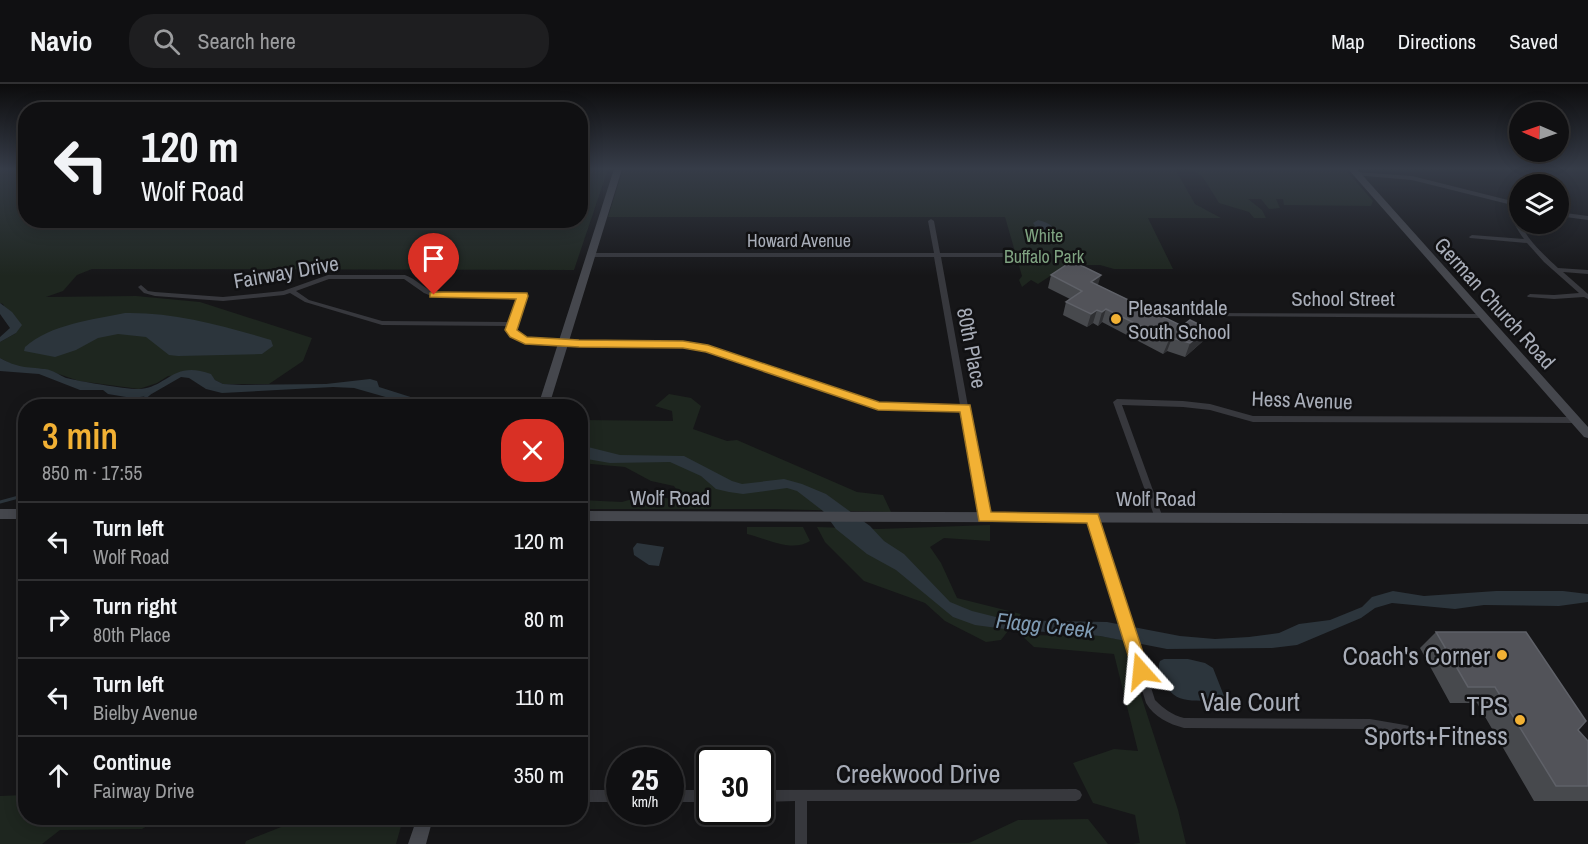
<!DOCTYPE html>
<html lang="en">
<head>
<meta charset="utf-8">
<style>
	:root { --surface:#101012; --page:#1e1e20; --text:#f1f3f6; --muted:#9c9d9f; --line:#303032; --accent:#f2b134 }
	body { margin:0; font-family:"Archivo Narrow",sans-serif; background:var(--page); color:var(--text); height:100vh; display:flex; flex-direction:column; font-size:22px; white-space:nowrap }
	* { box-sizing:border-box; margin:0 }
	p { font-size:20px; color:var(--muted) }
	.icon { flex:none; width:33px; height:33px; fill:none; stroke:currentColor; stroke-width:2; stroke-linecap:round; stroke-linejoin:round }
	.map { position:relative; flex:1; overflow:hidden }
	.side { position:absolute; left:18px; top:315px; width:570px; height:426px; display:flex; flex-direction:column; background:var(--surface); border-radius:24px; box-shadow:0 3px 15px #0003,0 0 0 2px var(--line) }
	.side>* { flex:none }
	.top-card { position:absolute; left:18px; top:18px; width:570px; height:126px; border-radius:24px; box-shadow:0 3px 15px #0003,0 0 0 2px var(--line); background:#101012; color:var(--text); overflow:hidden }
	.needle { width:39px; rotate:272deg }
	.controls { position:absolute; left:1509px; top:18px; display:grid; gap:12px }
	.controls a { display:grid; place-items:center; width:60px; height:60px; border-radius:50%; background:var(--surface); box-shadow:0 3px 15px #0003,0 0 0 2px var(--line); font-size:30px }
	.speed { position:absolute; left:606px; top:663px; display:flex; gap:12px; font-size:30px; font-weight:700; text-align:center }
	.speed>* { display:grid; place-content:center; width:78px; height:78px; border-radius:50%; background:var(--surface); box-shadow:0 3px 15px #0003,0 0 0 2px var(--line); line-height:1 }
	.speed small { font-size:15px; font-weight:400 }
	.speed .limit { border:3px solid #111; border-radius:9px; background:#fff; color:#111 }
	.pin { position:absolute; display:grid; place-items:center; width:51px; height:51px; color:#fff; margin:-62px -26px; border-radius:50% 50% 50% 0; rotate:-45deg; box-shadow:0 0 6px #0007 }
	.pin .icon { rotate:45deg }
	.me { position:absolute; width:66px; margin:-33px; rotate:342deg; stroke-linejoin:round; filter:drop-shadow(0 0 4px #0008) }
	.turn { display:flex; align-items:center; gap:21px; height:126px; padding:0 24px; font-size:27px }
	.turn .icon { width:78px; height:78px; stroke-width:2.5 }
	.turn b { display:block; font-size:42px; line-height:51px }
	.round { display:grid; place-items:center; flex:none; width:63px; height:63px; border-radius:24px; background:var(--page) }
	.summary { display:flex; align-items:center; justify-content:space-between; height:102px; padding:0 24px }
	h1 { font-size:36px; font-weight:600; line-height:45px; color:var(--accent) }
	ul { padding:0; list-style:none }
	li { display:flex; align-items:center; gap:18px; height:78px; padding:0 24px; border-top:2px solid var(--line) }
	li div { flex:1 }
	li b { display:block; font-size:22px }
	li em { font-style:normal }
	header { display:flex; align-items:center; gap:36px; box-sizing:border-box; height:84px; padding:0 30px; background:var(--surface); border-bottom:2px solid var(--line) }
	header strong { font-size:28px }
	nav { display:flex; gap:33px; margin-inline-start:auto; font-size:21px }
	.search { width:420px; height:54px; background:var(--page); display:flex; align-items:center; gap:15px; box-sizing:border-box; padding:0 21px; border-radius:24px; color:var(--muted); font-size:22px }
	.map>svg:first-child { display:block }
	.green { fill:#1e261f }
	.water { fill:#2c353c }
	.lines { fill:none; stroke-linecap:round; stroke-linejoin:round }
	.stream { stroke:#2c353c; stroke-width:3 }
	.street { fill:#37383d; fill-rule:evenodd }
	.secondary { fill:#45474d; fill-rule:evenodd }
	.wall { fill:#47494d }
	.shaded-wall { fill:#2f3033 }
	.building { fill:#525359; stroke:#5f6168; stroke-width:1.5 }
	.route { fill:#f2b134; stroke:#9d7322; stroke-width:1.5 }
	.poi-dot { fill:#f2b134; stroke:#111113; stroke-width:2 }
	.labels { text-anchor:middle; dominant-baseline:central; stroke-width:5; stroke-linejoin:round; paint-order:stroke }
	.far-park-label { font-size:18px; fill:#7fa381; stroke:#111113 }
	.far-street-label { font-size:18px; fill:#a8adb8; stroke:#111113 }
	.street-label { font-size:21px; fill:#a8adb8; stroke:#111113 }
	.poi-label { font-size:21px; fill:#a8adb8; stroke:#111113; text-anchor:start }
	.water-label { font-size:22px; font-style:italic; fill:#7f9bb3; stroke:#111113 }
	.near-poi-label { font-size:26px; fill:#a8adb8; stroke:#111113; text-anchor:end }
	.near-street-label { font-size:26px; fill:#a8adb8; stroke:#111113 }
</style>
</head>
<body>
<header>
<strong>Navio</strong>
<div class="search"><svg class="icon" aria-label="search" viewBox="0 0 24 24"><circle cx="10" cy="10" r="6"/><path d="M15 15l6 6"/></svg>Search here</div>
<nav><a>Map</a><a>Directions</a><a>Saved</a></nav>
</header>
<div class="map">
<svg width="1588" height="760" viewBox="0 0 1588 760">
	<rect width="100%" height="100%" fill="#161618"/>
	<path class="green" d="M0,85h25l1,51h554l1,-51h27l-34,101 -482,-1 -15,6 -14,16 -17,6 90,-1 64,6 112,36 -9,23 -34,23h-46l-8,-4 -5,-6 -42,2 -11,7 -18,6 -60,-8 -35,-12 -25,-1 -19,-10v-16l16,-9 -13,-29 -3,-1z
		M623,85h552l20,35 26,14h-73l25,51h-59l-14,-4h-33l-29,19 -7,-4 -9,7 -3,-7 3,-4 -17,-59h-397z
		M1189,85h156l28,32 -2,5 -87,-1 -1,-6h-7l4,9 -11,1 -8,-10h-13l14,11 4,8h-12l-5,-6 -30,-9 -17,-27z
		M669,310l22,4 10,8 -8,23 34,12 10,-1 120,52 26,3 8,17 -119,-3h-191l-1,-9 42,2 24,-7 26,4 4,-10 -2,-3 -23,-5 -26,-14 -45,-4 1,-43 92,1 -1,-10 -17,-5z
		M990,441v16l-46,-3 -14,9 11,16 16,35 64,16 -20,26 -15,2 -41,-21 -20,-18 -61,-22 -39,-39 -8,-15 61,2z
		M747,443h56l7,14c-18,12 -45,-3 -63,-7z
		M1021,551l79,1 23,4 55,170 8,34h-54l8,-1 -5,-28 -42,-12 -20,-40 41,-14 24,2 -24,-97 -80,-7z
		M25,711l1,23h134l-18,11 -82,1 -18,14h-42v-48z
		M304,734l99,1 -7,25h-151l1,-3z
		M1088,735l20,25h-253l114,-1 49,-23z"/>
	<path class="water" d="M1038,136c13,3 18,8 22,21l-21,1 -1,-12 -5,-7z
		M0,219l12,9 10,13 -6,8 -16,9v-5l10,-9 -10,-14z
		M125,229c49,-1 99,13 146,27l2,6 -11,8 -84,2 -9,-1 -23,-18 -28,-3 -20,4 -22,12 -21,7 -31,-6 1,-4c26,-23 67,-27 100,-34z
		M0,274c18,10 26,9 45,11 8,1 14,6 21,9 12,3 63,12 74,11 28,-2 33,-29 71,-15l4,6 8,4 19,1 84,-1 44,-5 7,2 2,6 60,19h-22l-63,-18 -21,-1 -111,6 -16,-4 -17,-11 -8,-1 -33,19 -16,2 -24,-4 -5,-4h-23l-41,-16 -39,-3z
		M580,361l40,10 64,1 48,25 10,3 42,-5 18,5 24,10 44,32 14,15 20,13 46,48 22,9 36,9 99,2 73,14 35,3 34,-2 30,-4 20,-9 31,-4 32,-13 10,-10 21,-6 31,5 72,-5h67l25,3v8l-29,4 -75,-1 -29,4 -63,-6 -17,5 -14,10 -64,27 -25,3 -105,1 -67,-13 -95,-7 -30,-4 -22,-8 -57,-47 -29,-16 -31,-25 -13,-18 -26,-20 -10,-3 -44,6 -14,-2 -13,-3 -15,-13 -31,-14 -60,1 -29,-5z
		M637,459l27,4 -5,19 -10,-1 -15,-10 -1,-7z
		M1164,575h24l17,4 8,5 13,33 -2,2c-26,-6 -50,6 -61,-24 -3,-7 -6,-12 -3,-18z"/>
	<g class="lines">
		<path class="stream" d="M136,322l13,-12
			M0,418l26,-7"/>
		<path class="street" d="M1356,88l56,4 108,27c-10,22 21,49 38,65l30,2v4l-25,-2 25,22v5l-4,-2 -30,2 -26,-2 -1,-1 3,-2 24,1 25,-2 -35,-31 -17,-19 -57,-5 -1,-1 3,-2 52,4c-8,-11 -14,-20 -12,-34l-100,-25 -58,-5 -1,-1z
			M1558,128l30,4v4l-30,-4z
			M931,135l3,2 6,32h66l3,2 -3,2h-65l47,260 -1,2h-6l-1,-2 -19,-106 -83,-2 -171,-58 -24,-4 -151,-4 -17,-3 -8,-10 2,-4 -127,-1 -77,-23 -15,-9 -6,2 -61,6 -68,-5 -11,-3 -6,-6 3,-2 7,6 7,1 68,5 60,-6 45,-16h77c11,4 19,13 30,18l90,1 1,1 -11,35 5,6 12,3 151,4 28,4 167,56 82,2 -26,-148h-342l-3,-2 3,-2h342l-6,-32zM329,195h75l20,14 10,4h85l-9,25 -128,-1 -73,-21 -13,-9z
			M1203,229l280,1 3,2 -3,2 -282,-2 -1,-1z
			M1117,315l66,2 27,3 43,12 322,1 4,3 -4,3 -322,-1 -43,-12 -27,-3 -61,-2 41,113 -1,2h-6l-1,-2 -42,-116z
			M1093,431l3,1 1,2 58,182c9,9 17,15 29,18l186,1 35,6 4,1 1,4 -1,4 -4,1 -35,-6 -186,-1c-15,-4 -30,-11 -38,-25l-57,-185 1,-2z
			M1076,705l4,2 2,4 -2,4 -4,2h-269v43h-12v-43l-35,1v-12z
			M580,706h40v12h-40z
			M670,706h40v12h-40z"/>
		<path class="secondary" d="M614,85h8l-73,237h-11z
			M1348,85h9l231,258v11l-4,-1z
			M0,425h26v10h-26z
			M580,427l1008,3v10l-1008,-3z
			M417,734h16l-7,26h-18z"/>
	</g>
	<path class="wall" d="M1051,191l47,10 84,41 26,3 -6,13 -17,15 -18,-6 -4,3 -61,-32 -4,4 -5,-3 -6,4 -24,-12 3,-13 4,-3 -22,-11z
		M1436,548l142,98 10,11v60h-54l-57,-98h-27l-30,-55z"/>
	<path class="shaded-wall" d="M1101,191l-4,13 -6,-6z
		M1106,225l-4,13 -4,4 4,-14z
		M1097,226l-4,13 -6,4 4,-13z
		M1208,245l-6,13 -17,15 5,-14z
		M1172,254l-5,13 -4,3 6,-14z"/>
	<path class="building" d="M1072,177l29,14 -10,7 91,44 8,-6 18,9 -18,14 -18,-5 -3,2 -63,-31 -4,3 -5,-2 -6,4 -25,-12 16,-11 -31,-16z
		M1436,548h90l60,89 -8,9 10,11v45h-32l-61,-99h-27z"/>
	<linearGradient id="sky" x2="0" y2="1"><stop stop-color="#0c0c0d"/><stop offset="0.44" stop-color="#363c48"/><stop offset="1" stop-color="#363c48" stop-opacity="0"/></linearGradient>
	<rect width="1588" height="192" fill="url(#sky)"/>
	<path class="route" d="M434,208l93,1 1,3 -11,34 10,7 52,3 104,1 25,4 171,57 91,3 21,107 107,2 51,157 -2,5 -6,3 -6,-3 -2,-5 -46,-148 -108,-2 -19,-109 -82,-2 -172,-58 -23,-4 -104,-1 -54,-3 -15,-7 -5,-7 11,-31 -86,-2v-4z"/>
	<g class="poi-dot">
		<circle cx="1116" cy="235" r="6"/>
		<circle cx="1502" cy="571" r="6"/>
		<circle cx="1520" cy="636" r="6"/>
	</g>
	<g class="labels">
		<g class="far-park-label">
			<text x="1044" y="151">White<tspan x="1044" dy="21">Buffalo Park</tspan></text>
		</g>
		<g class="far-street-label">
			<text x="799" y="156">Howard Avenue</text>
		</g>
		<g class="street-label">
			<text transform="translate(286 188) rotate(-10)">Fairway Drive</text>
			<text x="1343" y="214">School Street</text>
			<text transform="translate(1495 219) rotate(48)">German Church Road</text>
			<text transform="translate(972 264) rotate(79)">80th Place</text>
			<text transform="translate(1302 316) rotate(2)">Hess Avenue</text>
			<text x="670" y="413">Wolf Road</text>
			<text x="1156" y="414">Wolf Road</text>
		</g>
		<g class="poi-label">
			<text x="1128" y="223">Pleasantdale<tspan x="1128" dy="24">South School</tspan></text>
		</g>
		<g class="water-label">
			<text transform="translate(1045 541) rotate(6)">Flagg Creek</text>
		</g>
		<g class="near-poi-label">
			<text x="1490" y="571">Coach's Corner</text>
			<text x="1508" y="621">TPS<tspan x="1508" dy="30">Sports+Fitness</tspan></text>
		</g>
		<g class="near-street-label">
			<text x="1250" y="617">Vale Court</text>
			<text x="918" y="689">Creekwood Drive</text>
		</g>
	</g>
</svg>
<div class="controls">
<a><svg class="needle" viewBox="-14 -14 28 28"><path d="M0-13l5 13h-10z" fill="#e53935"/><path d="M0 13l5-13h-10z" fill="#9c9d9f"/></svg></a>
<a><svg class="icon" aria-label="layers" viewBox="0 0 24 24"><path d="M12 4l9 5-9 5-9-5zM3 14l9 5 9-5"/></svg></a>
</div>
<div class="speed"><div>25<small>km/h</small></div><div class="limit">30</div></div>
<div class="pin" style="left:434px;top:211px;background:#d93025"><svg class="icon" aria-label="arrive" viewBox="0 0 24 24"><path d="M6 21V4h12l-3 4 3 4H6"/></svg></div>
<svg class="me" style="left:1141px;top:587px" viewBox="-20 -20 40 40"><path d="M0-17L14 15 0 8-14 15z" fill="#f2b134" stroke="#fff" stroke-width="4"/></svg>
<div class="top-card">
<div class="turn"><svg class="icon" aria-label="left" viewBox="0 0 24 24"><path d="M17 20v-9H6M10 6l-5 5 5 5"/></svg><div><b>120 m</b>Wolf Road</div></div>
</div>
<section class="side">
<div class="summary"><div><h1>3 min</h1><p>850 m · 17:55</p></div><a class="round" style="background:#d93025;color:#fff"><svg class="icon" aria-label="close" viewBox="0 0 24 24"><path d="M6 6l12 12M18 6L6 18"/></svg></a></div>
<ul>
<li><svg class="icon" aria-label="left" viewBox="0 0 24 24"><path d="M17 20v-9H6M10 6l-5 5 5 5"/></svg><div><b>Turn left</b><p>Wolf Road</p></div><em>120 m</em></li>
<li><svg class="icon" aria-label="right" viewBox="0 0 24 24"><path d="M7 20v-9h11M14 6l5 5-5 5"/></svg><div><b>Turn right</b><p>80th Place</p></div><em>80 m</em></li>
<li><svg class="icon" aria-label="left" viewBox="0 0 24 24"><path d="M17 20v-9H6M10 6l-5 5 5 5"/></svg><div><b>Turn left</b><p>Bielby Avenue</p></div><em>110 m</em></li>
<li><svg class="icon" aria-label="ahead" viewBox="0 0 24 24"><path d="M12 20V5M6 11l6-6 6 6"/></svg><div><b>Continue</b><p>Fairway Drive</p></div><em>350 m</em></li>
</ul>
</section>
</div>
</body>
</html>
